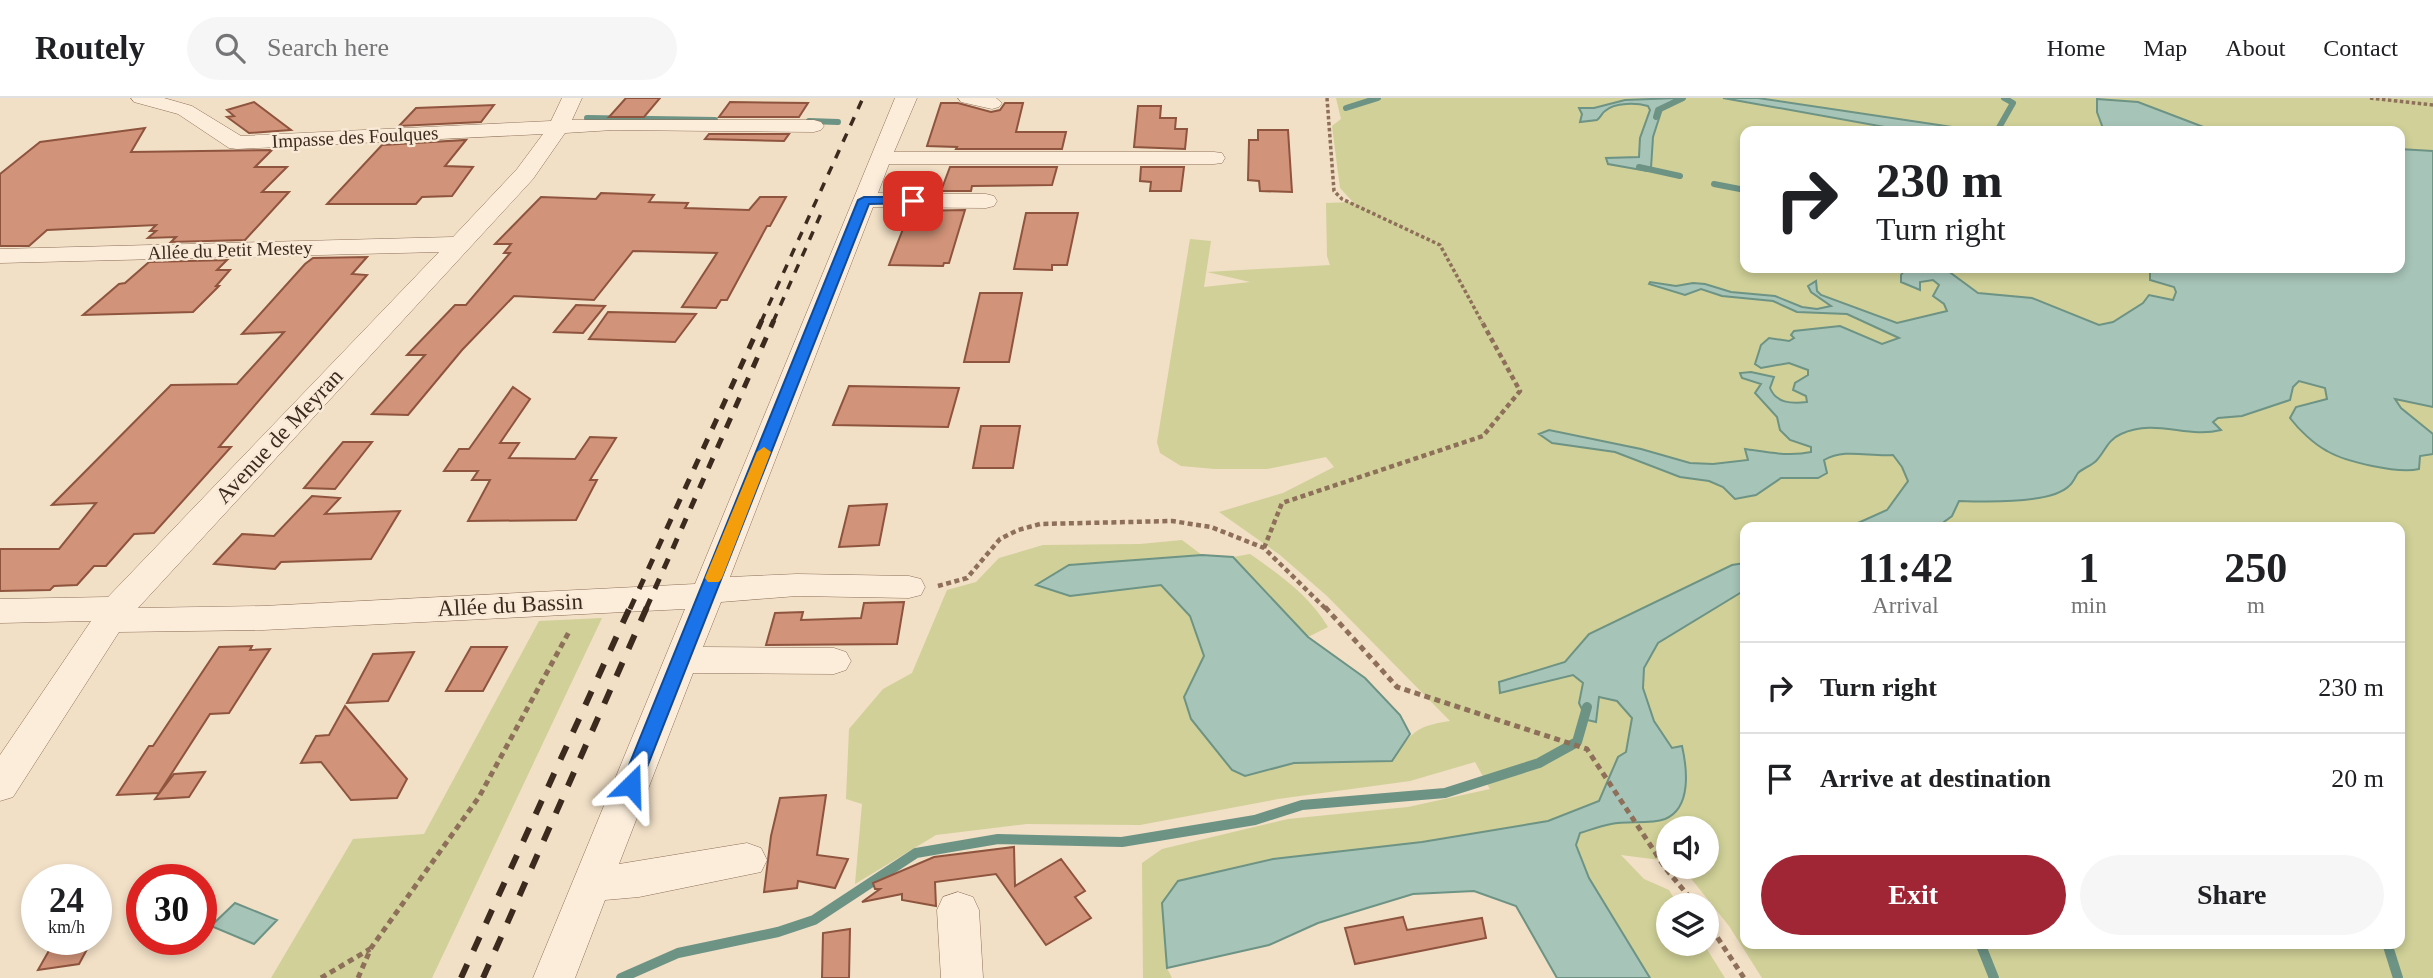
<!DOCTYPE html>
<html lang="en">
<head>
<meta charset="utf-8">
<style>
	:root { --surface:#fff; --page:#f6f6f6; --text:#202124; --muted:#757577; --line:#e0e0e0; --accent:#a02636 }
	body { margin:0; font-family:"Times New Roman",serif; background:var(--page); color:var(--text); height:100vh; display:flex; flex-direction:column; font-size:26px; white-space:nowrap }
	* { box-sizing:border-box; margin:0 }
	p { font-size:23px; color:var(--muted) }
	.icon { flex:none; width:38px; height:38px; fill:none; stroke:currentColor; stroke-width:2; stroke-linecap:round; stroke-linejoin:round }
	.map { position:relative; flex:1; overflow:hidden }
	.sheet { position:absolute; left:1740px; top:424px; width:665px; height:427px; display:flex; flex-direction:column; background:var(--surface); border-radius:14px; box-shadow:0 4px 10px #0003 }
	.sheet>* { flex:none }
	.hud { position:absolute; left:1740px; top:28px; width:665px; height:147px; border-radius:14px; box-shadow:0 4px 10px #0003; background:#fff; color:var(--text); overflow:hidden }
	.buttons { position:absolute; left:1656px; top:718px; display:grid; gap:14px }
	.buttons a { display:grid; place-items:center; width:63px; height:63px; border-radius:50%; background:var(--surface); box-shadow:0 4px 10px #0003; font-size:35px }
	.speed { position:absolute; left:21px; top:766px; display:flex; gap:14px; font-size:35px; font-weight:700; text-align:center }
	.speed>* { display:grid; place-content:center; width:91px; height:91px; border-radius:50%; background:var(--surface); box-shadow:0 4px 10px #0003; line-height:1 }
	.speed small { font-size:18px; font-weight:400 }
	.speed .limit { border:10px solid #d22; background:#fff; color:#111 }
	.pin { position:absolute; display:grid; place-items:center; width:60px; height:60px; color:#fff; margin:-30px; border-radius:14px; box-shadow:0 4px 10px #0006 }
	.me { position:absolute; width:77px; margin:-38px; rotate:22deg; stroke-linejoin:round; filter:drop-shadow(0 0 5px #0008) }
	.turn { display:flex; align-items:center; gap:24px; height:147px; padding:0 21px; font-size:32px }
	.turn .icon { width:91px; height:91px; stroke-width:2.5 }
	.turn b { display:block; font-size:49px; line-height:60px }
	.eta { display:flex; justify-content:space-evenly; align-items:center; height:119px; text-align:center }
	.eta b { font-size:42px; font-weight:700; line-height:49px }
	.button { display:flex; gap:14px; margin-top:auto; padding:14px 21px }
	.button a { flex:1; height:80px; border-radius:42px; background:var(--accent); color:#fff; font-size:28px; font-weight:700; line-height:80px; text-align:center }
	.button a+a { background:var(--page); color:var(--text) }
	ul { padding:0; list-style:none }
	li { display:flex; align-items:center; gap:21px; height:91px; padding:0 21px; border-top:2px solid var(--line) }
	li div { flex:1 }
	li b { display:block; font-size:26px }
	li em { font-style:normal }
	header { display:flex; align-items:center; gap:42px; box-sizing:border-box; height:98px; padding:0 35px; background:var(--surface); border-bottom:2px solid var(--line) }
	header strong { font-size:33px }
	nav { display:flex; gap:38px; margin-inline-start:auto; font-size:24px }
	.search { width:490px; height:63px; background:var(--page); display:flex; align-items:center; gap:18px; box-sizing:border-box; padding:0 24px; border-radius:38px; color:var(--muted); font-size:26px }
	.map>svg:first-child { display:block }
	.green { fill:#d0d098; fill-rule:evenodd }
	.water { fill:#a7c4b8; stroke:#6d9385; stroke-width:2 }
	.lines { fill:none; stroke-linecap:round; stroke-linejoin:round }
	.stream-far1 { stroke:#6d9385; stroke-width:6 }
	.stream { stroke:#6d9385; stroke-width:10 }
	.building { fill:#d19379; stroke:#8e543e; stroke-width:2 }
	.minor-casing { stroke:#8e6f5a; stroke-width:1 }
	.path-far2 { stroke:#8e6f5a; stroke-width:3.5; stroke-dasharray:3.5 2.5; stroke-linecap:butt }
	.path-far1 { stroke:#8e6f5a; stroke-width:4.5; stroke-dasharray:5 3.5; stroke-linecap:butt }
	.path { stroke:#8e6f5a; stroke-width:5; stroke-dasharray:6 4.5; stroke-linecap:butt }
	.minor { fill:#fbedda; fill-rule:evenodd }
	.rail-far2 { stroke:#3d2a1f; stroke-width:3.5; stroke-dasharray:9 9; stroke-linecap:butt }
	.rail-far1 { stroke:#3d2a1f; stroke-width:5; stroke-dasharray:11 11; stroke-linecap:butt }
	.rail { stroke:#3d2a1f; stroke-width:6; stroke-dasharray:15 15; stroke-linecap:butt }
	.route { fill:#1a73e8; stroke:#114b97; stroke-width:2 }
	.slow { fill:#f59e0b }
	.labels { text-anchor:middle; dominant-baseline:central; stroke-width:5; stroke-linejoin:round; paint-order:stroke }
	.far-street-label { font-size:19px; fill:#3d2a1f; stroke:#f8ead6 }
	.street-label { font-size:23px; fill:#3d2a1f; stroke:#f8ead6 }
</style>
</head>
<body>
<header>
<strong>Routely</strong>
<div class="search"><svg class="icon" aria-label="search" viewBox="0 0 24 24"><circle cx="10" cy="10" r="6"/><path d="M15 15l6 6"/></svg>Search here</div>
<nav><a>Home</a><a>Map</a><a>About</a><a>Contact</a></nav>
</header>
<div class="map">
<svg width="2433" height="880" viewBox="0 0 2433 880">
	<rect width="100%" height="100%" fill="#f1dfc6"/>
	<path class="green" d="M1336,0h1097v880h-671l-33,-52 -48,-60h25v-38h-38v33l-47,-6 23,24 25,11 9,15h-10v38h35l22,35h-75c-15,-25 -73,-109 -74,-134 0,-14 16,-32 23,-43l-51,20 -126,21 -149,17 -111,44 5,65 5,10h-29l-1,-115 20,-14 126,-30 120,-12 82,-18 -15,-27 -65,19 -132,18 -138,26 -113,-1 -91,11 -81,49 7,-80 -16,-5 3,-70 34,-40 29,-16 35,-83 29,-8 23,-24 44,-13 97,-1 42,-4 20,15 -133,10 1,31 91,-11 29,31 14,41 -20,40 61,79 49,-13 98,-2c19,-28 23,-35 58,-40l-123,-125 -47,-41 -61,-43 64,-19 51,-26 -8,-10 -59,12h-52l-34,-3 -21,-13 -3,-11 33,-203 21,2 -7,46 46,-5 -43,-10 123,-7 -3,-9 -1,-53 27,-1 -13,-14 -8,-62 9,-7zM1745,33h654v137h-654zM1745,429h654v416h-654z
		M1250,456c30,21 59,41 78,73l-20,10 -75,-80z
		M602,520l-170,360h-161l82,-139 71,-5 115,-213z"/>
	<path class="water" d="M1677,0l-15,11 -9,28 -2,31 -4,3 -39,-7 -2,-6 33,-1 1,-19 10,-28 -2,-4c-11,-3 -33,-4 -43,5 -3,2 -4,6 -8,9l-17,2 2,-8 -3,-6h15l31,-8z
		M1723,0h35l221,33h-86l3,-2z
		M2097,1l41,3 76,29h-110l-7,-19z
		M2399,51l34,2v256l-38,-8 6,9 32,26v20l-13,2 -1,13c-21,5 -73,-7 -92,-18 -13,-7 -28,-21 -37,-33l6,-11 31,-8 -2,-11 -26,-7 -6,6 -3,13 -48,16 -24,2 -5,4 8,8c-34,9 -65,-12 -100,4 -14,6 -16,18 -25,27 -5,5 -13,7 -18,12 -3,4 -5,10 -9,13 -18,18 -85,16 -110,15l-7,15 -15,11h-88l38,-17 21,-29 -6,-14 -9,-12c-24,2 -48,-7 -69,5l3,13 -9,5h-37l-25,17 -21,4 -12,-12 -14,-6 -29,-4 -65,-25 -63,-9 -13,-9 10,-4 92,19 49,14 23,1 35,-4 -3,-11c22,3 44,8 66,3v-5l-21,-7 -10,-10 -3,-13 -22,-24 6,-9 -19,-6 -2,-5 11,-1 23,5 -4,11c6,15 21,16 37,14l-1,-6 -13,-6 2,-7 13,-8v-5l-19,-7 -28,5 -6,-4 6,-19 8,-7 20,3 5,-3 -3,-3 3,-4 46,-5 42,18 17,-6 -52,-24 -50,-2 -24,-11 -51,-5 -21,-7 -16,6 -36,-11 1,-2 26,4 17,-3 12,1 26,8 44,4 27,11 15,2 14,-3 -20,-14 -3,-6 8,-5 1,10 4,4 76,28 50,-12 -3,-7 -11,-8 6,-11 -6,-5 -13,2v8l-19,-8v-7l3,-4 40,-3 34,25 54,5 67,27 14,-3 30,-19 6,-8 24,5 3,-8 -2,-5 -24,-7v-12h249z
		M1202,457l31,2 75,80 57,41 35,37 10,19 -18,27 -98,2 -49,13 -13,-6 -41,-51 -7,-22 20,-41 -14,-40 -29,-31 -91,11 -34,-11 33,-20z
		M1745,465v27l-87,53 -14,25 -1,20 11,33 18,27 10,-2c5,22 10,62 -17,73 -17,6 -37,1 -54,5 -11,2 -21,6 -31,9l-4,12 13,33 61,100h-93l-41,-72 -42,-15 -61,3 -95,29 -49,22 -102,23 -5,-65 16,-22 95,-22 149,-17 126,-21 51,-20 19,-44 8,-5 6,-34 -15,-17 -18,-4 -3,25 -9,-2 -8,-17 4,-20 -10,-8 -73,18 -1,-11 66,-20 24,-28 143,-69z
		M235,805l42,17 -23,24 -43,-18z"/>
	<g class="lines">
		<path class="stream-far1" d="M1346,10l32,-10
			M1656,19l2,-7 25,-12
			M587,20l128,2
			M809,23l29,1
			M1997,33l16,-28 -9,-5
			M1639,69l41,9
			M1714,86l31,6"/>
		<path class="stream" d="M1980,845l14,35
			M2387,845l11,35
			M621,880l57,-25 100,-21 36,-12 102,-67 82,-14 124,3 133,-22 47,-15 143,-12 94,-30 38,-21 10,-35"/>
	</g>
	<path class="building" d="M626,0h34l-16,19h-35z
		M254,4l37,28 -42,3 -22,-16 7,-1 -7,-6z
		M730,4l78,1 -9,14h-80z
		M941,5h17l33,9 9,-2 5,-7h18l-7,29h50l-4,17h-106l1,-2 -30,-1z
		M494,7l-13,17 -82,4 17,-18z
		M1138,8h23l-1,12h16l-1,11h12l-2,20 -51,-2z
		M145,30l-14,24 141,-2 -17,17h32l-25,25h27l-44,48 -74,2 5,-5 -28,1 8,-7h-6l6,-6 -109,5 -18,16h-29v-72l40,-32z
		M1258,32h30l4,62 -32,-1 -1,-10 -11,-1 1,-40h9z
		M709,36h80l-5,7 -79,-2z
		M466,42l-21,26 28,1 -21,29 -30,1 -6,7h-89l55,-59z
		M950,69h107l-5,18 -80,1 -1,5h-30z
		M1141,69h43l-3,24h-31l1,-9 -11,-1z
		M601,95l53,2 -5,7 39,1 -3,5 64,2 11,-13h26l-16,29h-3l-40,74h-6l-5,8 -34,-1 35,-54 -84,-2 -39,49 -80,-4 -52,54 -54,65 -36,-1 53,-59h-18l48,-50h11l44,-52h-6l7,-9h-16l46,-47 55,2z
		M965,112l-16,53h-5l-1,3 -54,-1 21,-54z
		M1026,115h52l-11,52h-15v5l-38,-1z
		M367,159l-15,17 15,1 -148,172h12l-77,86 -20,1 -28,32h-12l-17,19 -23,1 -4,4 -50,1v-42h59l37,-46 -44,2 119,-120 66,-1 47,-52 -42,2 63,-70 8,-6z
		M227,162l-10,10h13l-14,16h3l-26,26 -110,3 36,-31 6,-1 24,-21z
		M980,195h42l-13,69h-45z
		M576,207l29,1 -22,27 -29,-1z
		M608,214l88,2 -21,28 -86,-3z
		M849,288l110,2 -11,39 -115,-2z
		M513,289l17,12 -30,44h19l-10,15 66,1 15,-22 26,1 -26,42h7l-21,40 -108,1 22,-41h-18l6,-9h-34l15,-22h10z
		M981,328h39l-7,42h-40z
		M343,344h29l-37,47 -31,-1z
		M312,398l28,2 -15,16 75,-3 -29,48 -90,3 -6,7 -61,-5 28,-30 32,2z
		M887,406l-8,41 -40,2 10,-41z
		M904,504l-7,42 -131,1 9,-32 28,-1 -2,8 60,-2 3,-15z
		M252,548l-2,4 20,-1 -41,64 -19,1 -51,79 -42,2 32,-49h4l66,-99z
		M471,549h36l-24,44h-37z
		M414,554l-26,49 -41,2 26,-49z
		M345,608l62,73 -10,19 -46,2 -30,-38 -20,1 15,-27 13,-1z
		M205,674l-16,25 -34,2 19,-25z
		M826,697l-9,60 31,4 -13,29 -37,-7 -1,7 -33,4 7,-56 9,-38z
		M1014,749l1,39 46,-27 24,32 -10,6 16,21 -45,27 -50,-71 -61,8 1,24 -34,-6v-6l-40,8 18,-13h-5l-2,-6 61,-26z
		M1403,819l4,13 75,-12 4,20 -131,26 -10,-36z
		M850,831l-1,49h-27l1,-45z
		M55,842h37l-13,24 -41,6z"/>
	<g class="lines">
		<g class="minor-casing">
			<path id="minor" d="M131,0h33l28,8 49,30 310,-15 11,-23h20l-10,22h242l7,2 3,4 -3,4 -7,2 -201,-2 -48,3 -32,46 -395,429 125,-2 432,-22 200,-486h22l-23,54h320l8,1 3,5 -3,5 -8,1h-325l-11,29 108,1 8,2 3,5 -3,5 -8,2 -113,-1 -143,370 67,-3 112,2 12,3 4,8 -4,8 -12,3 -112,-2 -76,6 -18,45 131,1 12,4 5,9 -5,9 -12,4 -141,-1 -74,191 128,-21 14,5 6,12 -6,12 -122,25 -34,3 -30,78h-42l152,-369 -422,21 -144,2 -106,165 -13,4v-46l91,-134 -91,2v-24l108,-2 331,-345 -439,11v-14l453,-12 64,-68 26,-35 -306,15 -8,-1 -51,-34 -44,-12z
				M958,0h38l6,5 -3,4 -7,2 -31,-7z
				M958,794l15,5 6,13 4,68h-42l-4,-68 6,-13z"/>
		</g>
		<path class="path-far2" d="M1327,0l7,93 8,8 98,46 42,77
			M2370,0l63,7"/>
		<path class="path-far1" d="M1264,450l18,-45 201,-67 37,-45 -39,-71
			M938,488l29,-8 33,-39 18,-9 22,-6 132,-3 39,6 53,21 62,61"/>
		<path class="path" d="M1325,509l72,80 190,62 79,120 30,36
			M1706,822l38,58
			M321,880l49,-29
			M358,880l13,-30 108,-151 91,-167"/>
		<use href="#minor" class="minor"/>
		<path class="rail-far2" d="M761,224l102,-224
			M773,224l51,-115"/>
		<path class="rail-far1" d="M630,511l132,-289
			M646,511l128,-289"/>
		<path class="rail" d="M461,880l169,-371
			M483,880l164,-371"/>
	</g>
	<path class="route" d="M913,99l4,1v5l-48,1 -229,581 -2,5 -7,3 -7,-3 -3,-5 237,-585 6,-3z"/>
	<path class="slow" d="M764,349l7,5 -49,126 -3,4h-11l-3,-4 52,-126z"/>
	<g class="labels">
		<g class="far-street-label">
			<text transform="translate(355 39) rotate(-3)">Impasse des Foulques</text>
			<text transform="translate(230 152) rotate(-2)">Allée du Petit Mestey</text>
		</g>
		<g class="street-label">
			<text transform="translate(279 338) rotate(-47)">Avenue de Meyran</text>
			<text transform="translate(510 507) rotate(-3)">Allée du Bassin</text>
		</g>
	</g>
</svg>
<div class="buttons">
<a><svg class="icon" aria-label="sound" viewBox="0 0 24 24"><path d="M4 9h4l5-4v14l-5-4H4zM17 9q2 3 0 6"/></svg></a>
<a><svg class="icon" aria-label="layers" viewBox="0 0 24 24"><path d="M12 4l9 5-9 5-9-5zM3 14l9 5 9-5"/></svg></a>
</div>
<div class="speed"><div>24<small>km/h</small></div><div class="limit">30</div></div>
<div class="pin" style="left:913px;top:103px;background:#d93025"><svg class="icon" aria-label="arrive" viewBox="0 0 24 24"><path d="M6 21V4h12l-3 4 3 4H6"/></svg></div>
<svg class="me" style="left:631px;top:687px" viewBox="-20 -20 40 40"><path d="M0-17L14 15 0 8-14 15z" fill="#1a73e8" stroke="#fff" stroke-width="4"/></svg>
<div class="hud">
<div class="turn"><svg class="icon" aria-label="right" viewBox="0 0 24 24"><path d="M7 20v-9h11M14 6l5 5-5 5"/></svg><div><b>230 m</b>Turn right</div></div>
</div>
<section class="sheet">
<div class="eta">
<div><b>11:42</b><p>Arrival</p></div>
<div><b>1</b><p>min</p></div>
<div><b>250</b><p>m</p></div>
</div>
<ul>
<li><svg class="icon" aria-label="right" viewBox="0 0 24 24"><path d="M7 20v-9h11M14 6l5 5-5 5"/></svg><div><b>Turn right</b></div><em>230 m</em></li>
<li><svg class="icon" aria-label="arrive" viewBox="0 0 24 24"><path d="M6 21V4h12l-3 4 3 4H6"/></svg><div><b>Arrive at destination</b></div><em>20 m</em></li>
</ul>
<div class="button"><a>Exit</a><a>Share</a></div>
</section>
</div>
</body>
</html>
